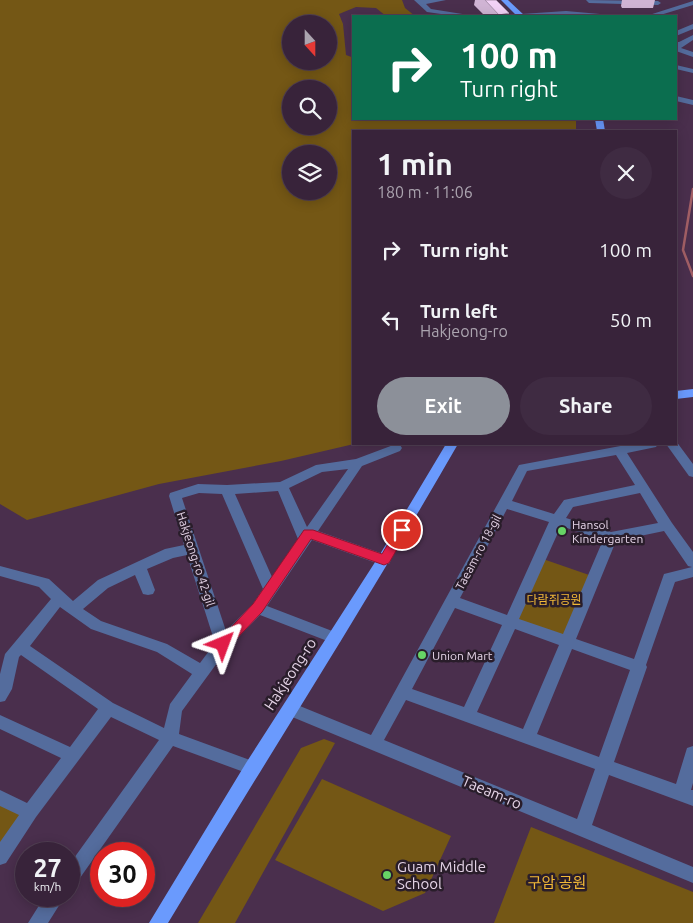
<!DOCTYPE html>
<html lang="en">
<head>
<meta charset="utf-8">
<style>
	:root { --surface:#38233a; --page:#3f2b42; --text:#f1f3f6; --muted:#aba4af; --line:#524054; --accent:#8c9099 }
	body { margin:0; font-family:Ubuntu,"Noto Sans KR",sans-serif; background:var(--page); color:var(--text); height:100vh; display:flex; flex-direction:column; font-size:19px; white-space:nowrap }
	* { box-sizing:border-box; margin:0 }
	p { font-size:16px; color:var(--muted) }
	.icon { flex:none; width:28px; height:28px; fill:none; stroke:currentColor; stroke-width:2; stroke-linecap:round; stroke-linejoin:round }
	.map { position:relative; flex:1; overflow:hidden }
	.panel { position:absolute; left:352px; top:130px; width:325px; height:315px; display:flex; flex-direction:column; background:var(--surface); border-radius:0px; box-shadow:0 2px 12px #0003,0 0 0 1px var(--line) }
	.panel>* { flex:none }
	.top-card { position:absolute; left:352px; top:15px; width:325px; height:105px; border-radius:0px; box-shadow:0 2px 12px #0003,0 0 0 1px var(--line); background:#0b6e4f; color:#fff; overflow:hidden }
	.needle { width:32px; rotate:159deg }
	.controls { position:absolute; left:282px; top:15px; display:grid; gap:10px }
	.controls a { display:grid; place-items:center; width:55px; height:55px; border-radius:50%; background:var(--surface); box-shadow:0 2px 12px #0003,0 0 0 1px var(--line); font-size:25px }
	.speed { position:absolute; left:15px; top:842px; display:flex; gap:10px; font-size:25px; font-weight:700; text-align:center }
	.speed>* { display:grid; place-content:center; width:65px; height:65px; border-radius:50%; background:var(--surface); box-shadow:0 2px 12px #0003,0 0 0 1px var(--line); line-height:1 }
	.speed small { font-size:12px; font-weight:400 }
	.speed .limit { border:8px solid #d22; background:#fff; color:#111 }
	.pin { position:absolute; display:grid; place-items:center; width:42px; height:42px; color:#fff; margin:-21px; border:2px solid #fff; border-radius:50%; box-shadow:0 1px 5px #0007 }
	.me { position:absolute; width:55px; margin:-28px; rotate:44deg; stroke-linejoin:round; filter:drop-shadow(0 0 4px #0008) }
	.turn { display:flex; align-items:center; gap:18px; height:105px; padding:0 25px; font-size:22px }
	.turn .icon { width:65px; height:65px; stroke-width:2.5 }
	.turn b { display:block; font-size:35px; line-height:42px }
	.round { display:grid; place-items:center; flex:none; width:52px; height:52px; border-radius:26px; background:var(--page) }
	.head { display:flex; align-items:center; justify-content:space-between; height:85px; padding:0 25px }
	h1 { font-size:30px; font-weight:700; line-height:38px }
	.cta { display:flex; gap:10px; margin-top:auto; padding:10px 25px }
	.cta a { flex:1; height:58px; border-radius:30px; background:var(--accent); color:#fff; font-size:20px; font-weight:700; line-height:58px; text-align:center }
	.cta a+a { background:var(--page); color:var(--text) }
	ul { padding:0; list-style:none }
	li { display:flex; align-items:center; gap:15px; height:70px; padding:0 25px }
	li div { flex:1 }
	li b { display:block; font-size:19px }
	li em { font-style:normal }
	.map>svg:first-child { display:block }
	.green { fill:#745715; fill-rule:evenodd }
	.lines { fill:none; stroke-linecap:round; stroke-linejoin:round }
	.stream { stroke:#a25f65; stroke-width:2.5 }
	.minor { fill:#546c9d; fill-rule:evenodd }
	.major { fill:#6a9afd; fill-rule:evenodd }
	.wall { fill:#d0b4d4 }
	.shaded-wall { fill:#a992ac }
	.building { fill:#f2d1f6; stroke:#a992ac }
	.route { fill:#e11d48; stroke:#92132f }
	.poi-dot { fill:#67d466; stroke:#291d2a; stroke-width:2 }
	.labels { text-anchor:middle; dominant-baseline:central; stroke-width:5; stroke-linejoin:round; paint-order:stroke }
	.poi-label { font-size:12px; fill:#e4d3e6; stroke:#291d2a; text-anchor:start }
	.street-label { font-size:12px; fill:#e4d3e6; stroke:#291d2a }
	.park-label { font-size:12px; fill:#f2b937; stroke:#291d2a }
	.near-street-label { font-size:15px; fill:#e4d3e6; stroke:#291d2a }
	.near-poi-label { font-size:15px; fill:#e4d3e6; stroke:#291d2a; text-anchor:start }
	.near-park-label { font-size:15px; fill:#f2b937; stroke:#291d2a }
</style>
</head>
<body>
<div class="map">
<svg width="693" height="923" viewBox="0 0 693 923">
	<rect width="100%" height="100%" fill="#4a2f4d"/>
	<path class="green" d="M0,0h402l3,8 10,8h-29l-10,-8 -20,-1 -17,7 4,10 3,31 8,3v61h222v12h-222v313l-73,17 -122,23 -132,36 -27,-16zM291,24h38v37h-38zM291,89h38v37h-38zM291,154h38v37h-38z
		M543,559l49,17 -26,61 -50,-16z
		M324,739l11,4 -100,180h-37l103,-175z
		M322,779l129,57 -26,57 -42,18 -108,-51z
		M0,803l25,11 -25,36z
		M531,827l162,65v31h-199z"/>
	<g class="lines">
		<path class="stream" d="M693,189l-10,61 10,26"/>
		<path class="minor" d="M414,0h32l-20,4 5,5 44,7h-20l-28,-4z
			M586,0l72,1 3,2 -3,2 -69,-2z
			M693,1v4l-36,11h-11z
			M566,11l34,3 4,2h-87l4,-2z
			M693,24v5l-17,7v-5z
			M693,35v5l-12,8 12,4v5l-17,-6v-9h3z
			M676,65l17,4v4l-17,-4z
			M676,96l17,4v5l-17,-4z
			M676,441l17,23v13l-4,-1 -23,-32h10z
			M396,444l4,1 2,3 -2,3 -38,15 -44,65 71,25 2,4 -2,4h-10l-67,-24 -45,66 73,28 2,4 -2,4 -5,2 -5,-2 -70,-27 -32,33 -46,63 -3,23 79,29 2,5 -2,5 -6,2 -79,-29 -98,139 -6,2v-22l90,-125 -48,-23 -75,100 -30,46 -6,2v-23l19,-27 -19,-9v-16l27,13 34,-45 -61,-29v-14l70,32 28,-38 -77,-54 -2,2 -7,32 -7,12 -5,1v-28l5,-20 46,-55 -12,-12 -39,-11v-10l49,13 24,22 25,-21 67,-31 19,-4 -15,-49 1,-3 28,-9 29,1 53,-3 36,-17 40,-6zM348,469l-41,58 -18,-39 33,-16zM278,491l20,48 -26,38 -37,-83zM199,493l23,1 41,95 -10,15 -27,27 -44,-133zM187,555l28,88 -15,20 -33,-19 -66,-23 -18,-12 25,-21 27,-13 8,19 5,1 5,-1 2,-4 -8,-21 26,-11zM60,607l31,22 66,23 35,22 -22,30 -6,24 -51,-25 -83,-57z
			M631,444h27l-2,3 -29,6 45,70 21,29v25l-18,5 -29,83 1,2 -33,95 62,22 11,-36 6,-2v37l-2,7h2v16l-84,-31 -17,50 101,42v16l-408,-169 -3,-5 3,-5 5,-2 81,33 148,-270zM616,455l19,30 -71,15 -10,14 -42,-13 15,-30zM640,493l18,30 -47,9 -45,-14 7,-11zM507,509l42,13 -42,93 -47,-17zM561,526l42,14 -40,94 -44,-15zM664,531l24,35 4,1 -28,7 -30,85 -58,-20 40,-98zM455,608l47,17 -38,82 -52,-18zM515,629l44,16 -36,84 -46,-17zM572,649l58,21 -31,87 -62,-23zM406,700l189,69 -18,50 -193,-79z
			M45,896h20l-17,27h-20z"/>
		<path class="major" d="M501,0h7l17,16h-8z
			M595,119h8l2,12h-8z
			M693,389v8l-17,2v-8z
			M446,444h12c-93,162 -194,319 -290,479h-19l97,-160 133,-207z"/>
	</g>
	<path class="wall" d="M475,0h21l13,13v3h-24l-11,-11z
		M622,0h33l-2,8h-31l-1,-2z"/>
	<path class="shaded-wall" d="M509,13v3h-10v-1z"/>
	<path class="building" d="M485,0h11l13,13 -10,2z
		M587,15l22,1h-22z"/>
	<path class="route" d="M402,526l6,4 -19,33 -5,2 -73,-26 -49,73 -34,36h-9l-2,-4 2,-4 34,-36 51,-74h9l69,24 16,-27z"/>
	<g class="poi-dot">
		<circle cx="562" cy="531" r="5"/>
		<circle cx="422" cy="655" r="5"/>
		<circle cx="387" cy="875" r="5"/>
	</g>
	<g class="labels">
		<g class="poi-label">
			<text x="572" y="524">Hansol<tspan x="572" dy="14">Kindergarten</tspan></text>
			<text x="432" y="655">Union Mart</text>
		</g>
		<g class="street-label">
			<text transform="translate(478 552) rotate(-62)">Taeam-ro 18-gil</text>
			<text transform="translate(196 559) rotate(72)">Hakjeong-ro 42-gil</text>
		</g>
		<g class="park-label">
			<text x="554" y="599">다람쥐공원</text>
		</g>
		<g class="near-street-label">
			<text transform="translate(290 674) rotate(-57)">Hakjeong-ro</text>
			<text transform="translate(492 792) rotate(23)">Taeam-ro</text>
		</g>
		<g class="near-poi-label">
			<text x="397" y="866">Guam Middle<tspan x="397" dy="17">School</tspan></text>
		</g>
		<g class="near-park-label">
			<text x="557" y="882">구암 공원</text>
		</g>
	</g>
</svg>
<div class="controls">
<a><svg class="needle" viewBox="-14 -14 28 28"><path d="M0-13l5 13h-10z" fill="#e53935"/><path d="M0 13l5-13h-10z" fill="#aba4af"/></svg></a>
<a><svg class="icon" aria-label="search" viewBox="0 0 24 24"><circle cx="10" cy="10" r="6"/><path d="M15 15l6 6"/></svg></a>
<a><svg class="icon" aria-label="layers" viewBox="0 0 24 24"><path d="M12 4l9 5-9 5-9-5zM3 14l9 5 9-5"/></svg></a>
</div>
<div class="speed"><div>27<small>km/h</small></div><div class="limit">30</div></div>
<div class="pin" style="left:402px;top:530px;background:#d93025"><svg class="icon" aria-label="arrive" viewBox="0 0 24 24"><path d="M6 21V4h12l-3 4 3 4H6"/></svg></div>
<svg class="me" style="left:223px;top:644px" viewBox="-20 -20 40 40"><path d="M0-17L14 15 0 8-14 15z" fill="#e11d48" stroke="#fff" stroke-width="4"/></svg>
<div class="top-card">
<div class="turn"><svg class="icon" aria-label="right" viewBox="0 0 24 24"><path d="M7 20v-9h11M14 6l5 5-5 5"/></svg><div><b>100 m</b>Turn right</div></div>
</div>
<section class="panel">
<div class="head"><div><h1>1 min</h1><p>180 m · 11:06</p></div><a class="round"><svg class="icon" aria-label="close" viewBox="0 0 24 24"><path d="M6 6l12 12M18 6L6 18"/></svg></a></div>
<ul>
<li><svg class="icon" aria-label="right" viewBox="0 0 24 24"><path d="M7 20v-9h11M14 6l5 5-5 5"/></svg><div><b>Turn right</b></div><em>100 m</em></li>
<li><svg class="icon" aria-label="left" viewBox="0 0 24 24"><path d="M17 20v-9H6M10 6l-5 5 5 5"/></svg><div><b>Turn left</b><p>Hakjeong-ro</p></div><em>50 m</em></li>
</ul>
<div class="cta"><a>Exit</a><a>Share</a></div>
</section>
</div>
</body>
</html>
